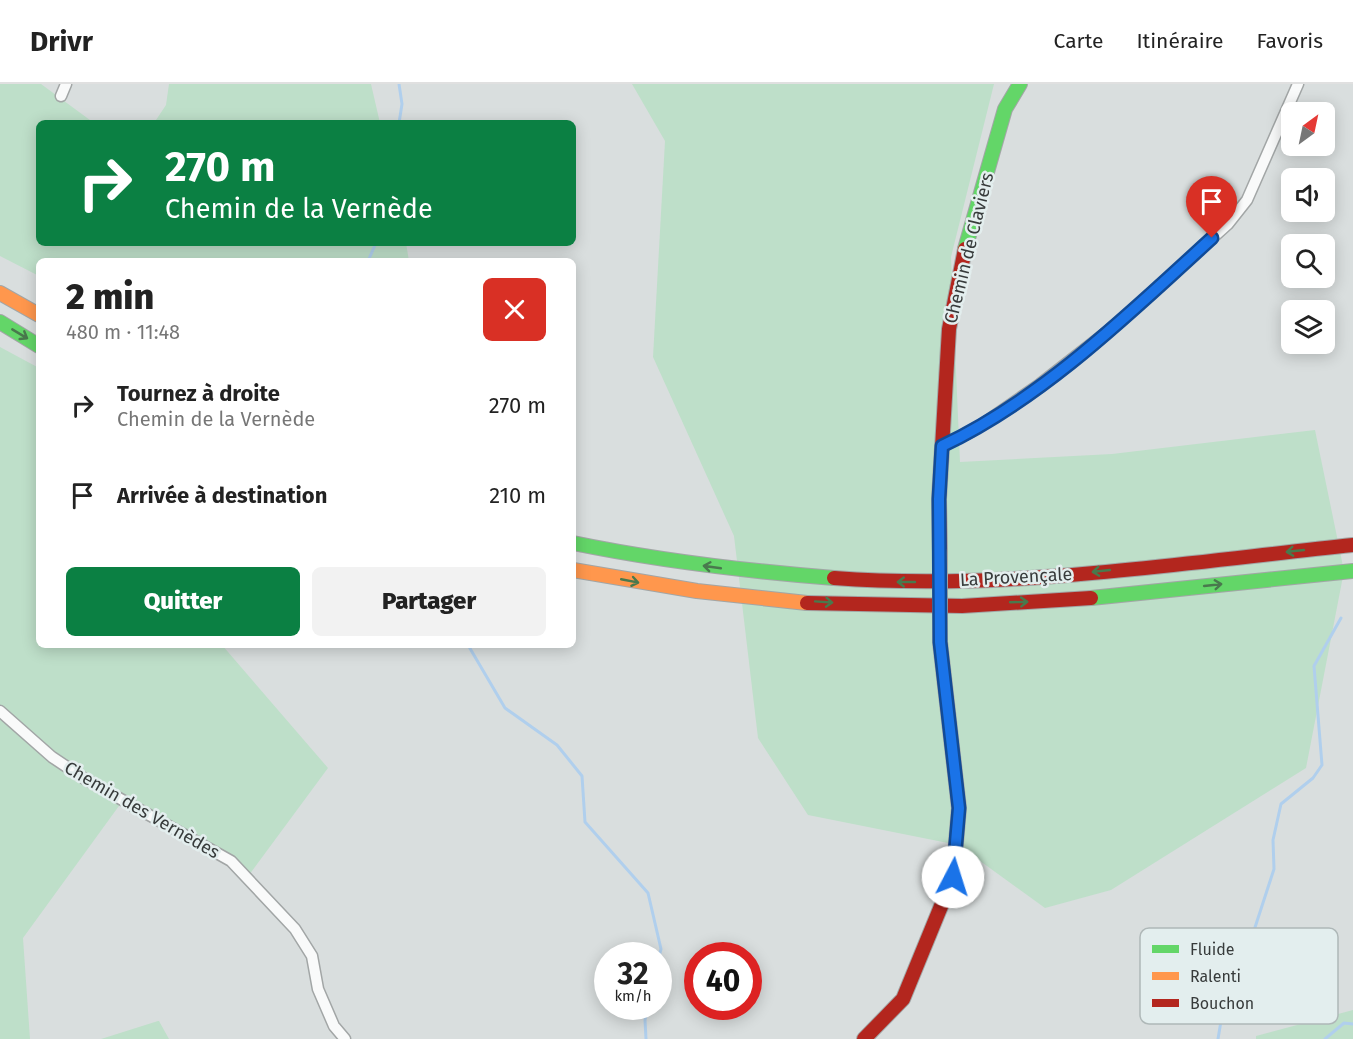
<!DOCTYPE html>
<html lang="fr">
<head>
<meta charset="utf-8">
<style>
	:root { --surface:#fff; --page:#f2f2f2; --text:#222; --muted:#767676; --line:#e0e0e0; --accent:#0b8043 }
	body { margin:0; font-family:"Fira Sans",sans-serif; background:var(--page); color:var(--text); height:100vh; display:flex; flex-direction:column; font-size:22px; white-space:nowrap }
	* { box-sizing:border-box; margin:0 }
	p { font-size:20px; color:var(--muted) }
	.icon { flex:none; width:33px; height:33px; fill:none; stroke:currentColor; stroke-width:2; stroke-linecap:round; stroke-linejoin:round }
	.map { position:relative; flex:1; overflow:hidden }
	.drawer { position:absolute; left:36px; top:174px; width:540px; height:390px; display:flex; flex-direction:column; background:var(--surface); border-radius:9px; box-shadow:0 3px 15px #0003 }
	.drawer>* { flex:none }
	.guide { position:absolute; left:36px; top:36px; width:540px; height:126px; border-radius:9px; box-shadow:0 3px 15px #0003; background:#0b8043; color:#fff; overflow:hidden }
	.needle { width:39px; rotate:33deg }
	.tools { position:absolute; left:1281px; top:18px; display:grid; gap:12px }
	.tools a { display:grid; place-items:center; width:54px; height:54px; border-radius:9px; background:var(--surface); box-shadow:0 3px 15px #0003; font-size:30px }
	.speed { position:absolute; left:594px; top:858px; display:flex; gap:12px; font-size:30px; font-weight:700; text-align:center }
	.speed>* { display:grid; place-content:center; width:78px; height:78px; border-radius:50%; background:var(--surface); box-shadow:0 3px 15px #0003; line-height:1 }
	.speed small { font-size:15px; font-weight:400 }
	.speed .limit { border:9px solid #d22; background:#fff; color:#111 }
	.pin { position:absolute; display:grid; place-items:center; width:51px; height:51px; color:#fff; margin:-62px -26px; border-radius:50% 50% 50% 0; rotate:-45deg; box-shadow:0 0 6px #0007 }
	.pin .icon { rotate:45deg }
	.me { position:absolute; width:66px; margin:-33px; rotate:5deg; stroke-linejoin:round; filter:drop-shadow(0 0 4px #0008) }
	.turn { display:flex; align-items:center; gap:21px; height:126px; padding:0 30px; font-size:27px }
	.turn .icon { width:78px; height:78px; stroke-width:2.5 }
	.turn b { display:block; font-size:42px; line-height:51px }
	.round { display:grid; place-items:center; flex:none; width:63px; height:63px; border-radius:9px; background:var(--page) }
	.summary { display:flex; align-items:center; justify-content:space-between; height:102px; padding:0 30px }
	h1 { font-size:36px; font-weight:800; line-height:45px }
	.action { display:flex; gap:12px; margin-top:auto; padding:12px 30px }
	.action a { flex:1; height:69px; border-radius:9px; background:var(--accent); color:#fff; font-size:24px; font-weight:800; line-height:69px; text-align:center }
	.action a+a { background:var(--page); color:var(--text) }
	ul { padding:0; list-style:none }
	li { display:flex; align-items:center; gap:18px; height:90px; padding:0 30px }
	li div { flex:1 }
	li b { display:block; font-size:22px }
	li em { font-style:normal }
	header { display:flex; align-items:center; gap:36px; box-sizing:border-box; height:84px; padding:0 30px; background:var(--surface); border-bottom:2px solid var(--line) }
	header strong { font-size:28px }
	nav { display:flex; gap:33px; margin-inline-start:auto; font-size:21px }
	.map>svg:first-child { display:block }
	.green { fill:#bedfc9 }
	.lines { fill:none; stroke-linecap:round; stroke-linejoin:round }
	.stream { stroke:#b0cfed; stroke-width:3 }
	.street-casing { stroke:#a2a6a6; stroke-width:13 }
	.fast-casing { stroke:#a2a6a6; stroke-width:16 }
	.slow-casing { stroke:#a2a6a6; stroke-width:16 }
	.jam-casing { stroke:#a2a6a6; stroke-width:16 }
	.street { stroke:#f9fafa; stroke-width:10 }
	.fast { stroke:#63d668; stroke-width:14 }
	.slow { stroke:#ff974d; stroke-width:14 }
	.jam { stroke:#b3261e; stroke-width:14 }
	.slow-bridge-casing { stroke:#a2a6a6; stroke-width:16; stroke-linecap:butt }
	.slow-bridge { stroke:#ff974d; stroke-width:14 }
	.oneway { stroke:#49794d }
	.route-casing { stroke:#114b97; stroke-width:15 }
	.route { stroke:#1a73e8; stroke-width:10 }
	.labels { text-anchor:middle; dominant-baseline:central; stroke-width:5; stroke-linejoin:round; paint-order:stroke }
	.street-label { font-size:18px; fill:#373b3b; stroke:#e3eeee }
	.key { fill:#e3eeee; stroke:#afb8b8; stroke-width:1.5 }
	.key-label { font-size:16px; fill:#373b3b }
</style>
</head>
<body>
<header>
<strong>Drivr</strong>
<nav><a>Carte</a><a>Itinéraire</a><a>Favoris</a></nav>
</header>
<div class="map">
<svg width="1353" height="955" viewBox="0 0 1353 955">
	<rect width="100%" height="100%" fill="#d9dede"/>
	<path class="green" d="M0,0h41l53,39h-55v120h367l3,18h-370v15l-39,-20z
		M169,0h202l9,39h-226l12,-18z
		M632,0h362l-43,173 9,205 152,-8 203,-24 29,141 -38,197 -195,122 -66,18 -87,-63 -150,-30 -50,-77 -24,-202 -81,-179 12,-216z
		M0,263l39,21v277h183l106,123 -79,107 -125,-76 -101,139 7,101h-30z
		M1353,926v29h-97v-3z
		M159,937l10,18h-68l57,-18z"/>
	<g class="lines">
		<path class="stream" d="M399,0l3,20 -3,19
			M368,177l8,-18
			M468,561l37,63 52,37 25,31 3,46 63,71 13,56 -3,11
			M646,955l-1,-19 3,-14
			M1218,955l8,-48 21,-39 27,-83 -1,-29 8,-36 32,-26 9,-13 -8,-99 27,-48
			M1325,955l19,-16 9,1"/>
		<g class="street-casing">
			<path id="street" d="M61,12l5,-12
				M942,362l29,-14 69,-48 77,-60 111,-100 19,-24 51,-116
				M0,627l52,46 33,22 146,82 64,68 17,27 6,33 16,37 11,13"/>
		</g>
		<g class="fast-casing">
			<path id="fast" d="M965,165l40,-140 15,-25
				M0,238l39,24
				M573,459c87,18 173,28 261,35
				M1091,514l262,-27"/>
		</g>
		<g class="slow-casing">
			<path id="slow" d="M0,209l39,22
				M573,486l124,21 110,12"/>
		</g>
		<g class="jam-casing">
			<path id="jam" d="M940,468l-1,-53 10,-170 16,-80
				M834,494c173,13 347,-15 519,-33
				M807,519l155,3 129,-8
				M864,955l39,-40 50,-122 6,-69 -19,-166"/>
		</g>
		<use href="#street" class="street"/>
		<use href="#fast" class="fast"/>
		<use href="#slow" class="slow"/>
		<use href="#jam" class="jam"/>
		<g class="slow-bridge-casing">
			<path id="slow-bridge" d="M940,468v90"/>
		</g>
		<use href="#slow-bridge" class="slow-bridge"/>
	</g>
	<defs><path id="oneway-shaft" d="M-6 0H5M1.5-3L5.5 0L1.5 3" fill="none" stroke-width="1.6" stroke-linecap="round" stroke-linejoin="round" transform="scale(1.5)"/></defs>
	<g class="oneway">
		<use href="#oneway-shaft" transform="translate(20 250) rotate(31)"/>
		<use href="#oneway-shaft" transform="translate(1295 467) rotate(174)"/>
		<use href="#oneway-shaft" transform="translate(712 483) rotate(-172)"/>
		<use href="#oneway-shaft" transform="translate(1101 487) rotate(174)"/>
		<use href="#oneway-shaft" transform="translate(630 497) rotate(11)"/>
		<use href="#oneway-shaft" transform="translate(906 498) rotate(180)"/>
		<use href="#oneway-shaft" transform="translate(1213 501) rotate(-6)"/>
		<use href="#oneway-shaft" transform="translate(824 518) rotate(4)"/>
		<use href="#oneway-shaft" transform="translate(1019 518) rotate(-2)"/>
	</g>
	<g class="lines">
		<g class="route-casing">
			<path id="route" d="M953,793l6,-69 -19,-166 -1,-143 3,-53c100,-47 189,-134 270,-208"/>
		</g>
		<use href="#route" class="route"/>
	</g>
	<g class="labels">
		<g class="street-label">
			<text transform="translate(969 164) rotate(-76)">Chemin de Claviers</text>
			<text transform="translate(1016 493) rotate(-3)">La Provençale</text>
			<text transform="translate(142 726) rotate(30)">Chemin des Vernèdes</text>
		</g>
	</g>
	<rect x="1140" y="844" width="198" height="96" rx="9" class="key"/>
	<rect x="1152" y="861" width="27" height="8" fill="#63d668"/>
	<rect x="1152" y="888" width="27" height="8" fill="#ff974d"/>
	<rect x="1152" y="915" width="27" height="8" fill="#b3261e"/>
	<g class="key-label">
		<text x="1190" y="871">Fluide</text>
		<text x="1190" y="898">Ralenti</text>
		<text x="1190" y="925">Bouchon</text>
	</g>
</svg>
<div class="tools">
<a><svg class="needle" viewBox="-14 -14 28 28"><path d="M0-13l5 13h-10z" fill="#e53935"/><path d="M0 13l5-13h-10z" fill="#767676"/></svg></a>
<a><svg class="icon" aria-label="sound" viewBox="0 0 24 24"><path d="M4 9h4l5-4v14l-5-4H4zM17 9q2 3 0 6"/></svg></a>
<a><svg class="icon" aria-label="search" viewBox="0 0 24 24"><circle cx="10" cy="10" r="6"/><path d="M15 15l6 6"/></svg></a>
<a><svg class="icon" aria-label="layers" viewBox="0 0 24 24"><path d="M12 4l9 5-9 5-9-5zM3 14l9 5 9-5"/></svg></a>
</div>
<div class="speed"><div>32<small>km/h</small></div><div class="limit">40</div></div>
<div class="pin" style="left:1212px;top:154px;background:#d93025"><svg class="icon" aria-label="arrive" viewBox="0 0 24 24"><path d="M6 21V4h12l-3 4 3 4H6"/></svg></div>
<svg class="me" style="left:953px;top:793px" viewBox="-20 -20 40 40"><circle r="19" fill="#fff"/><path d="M0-13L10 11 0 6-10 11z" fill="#1a73e8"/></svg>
<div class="guide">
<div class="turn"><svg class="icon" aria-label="right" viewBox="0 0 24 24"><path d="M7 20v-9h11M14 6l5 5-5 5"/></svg><div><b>270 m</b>Chemin de la Vernède</div></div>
</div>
<section class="drawer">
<div class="summary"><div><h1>2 min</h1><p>480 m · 11:48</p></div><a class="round" style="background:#d93025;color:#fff"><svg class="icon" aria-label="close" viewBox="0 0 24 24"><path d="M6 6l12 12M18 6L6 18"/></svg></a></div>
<ul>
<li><svg class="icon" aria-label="right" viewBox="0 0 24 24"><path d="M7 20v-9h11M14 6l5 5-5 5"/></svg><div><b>Tournez à droite</b><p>Chemin de la Vernède</p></div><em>270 m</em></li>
<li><svg class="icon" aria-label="arrive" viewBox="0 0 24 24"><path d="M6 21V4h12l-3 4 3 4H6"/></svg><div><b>Arrivée à destination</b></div><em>210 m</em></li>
</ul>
<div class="action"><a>Quitter</a><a>Partager</a></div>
</section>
</div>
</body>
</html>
